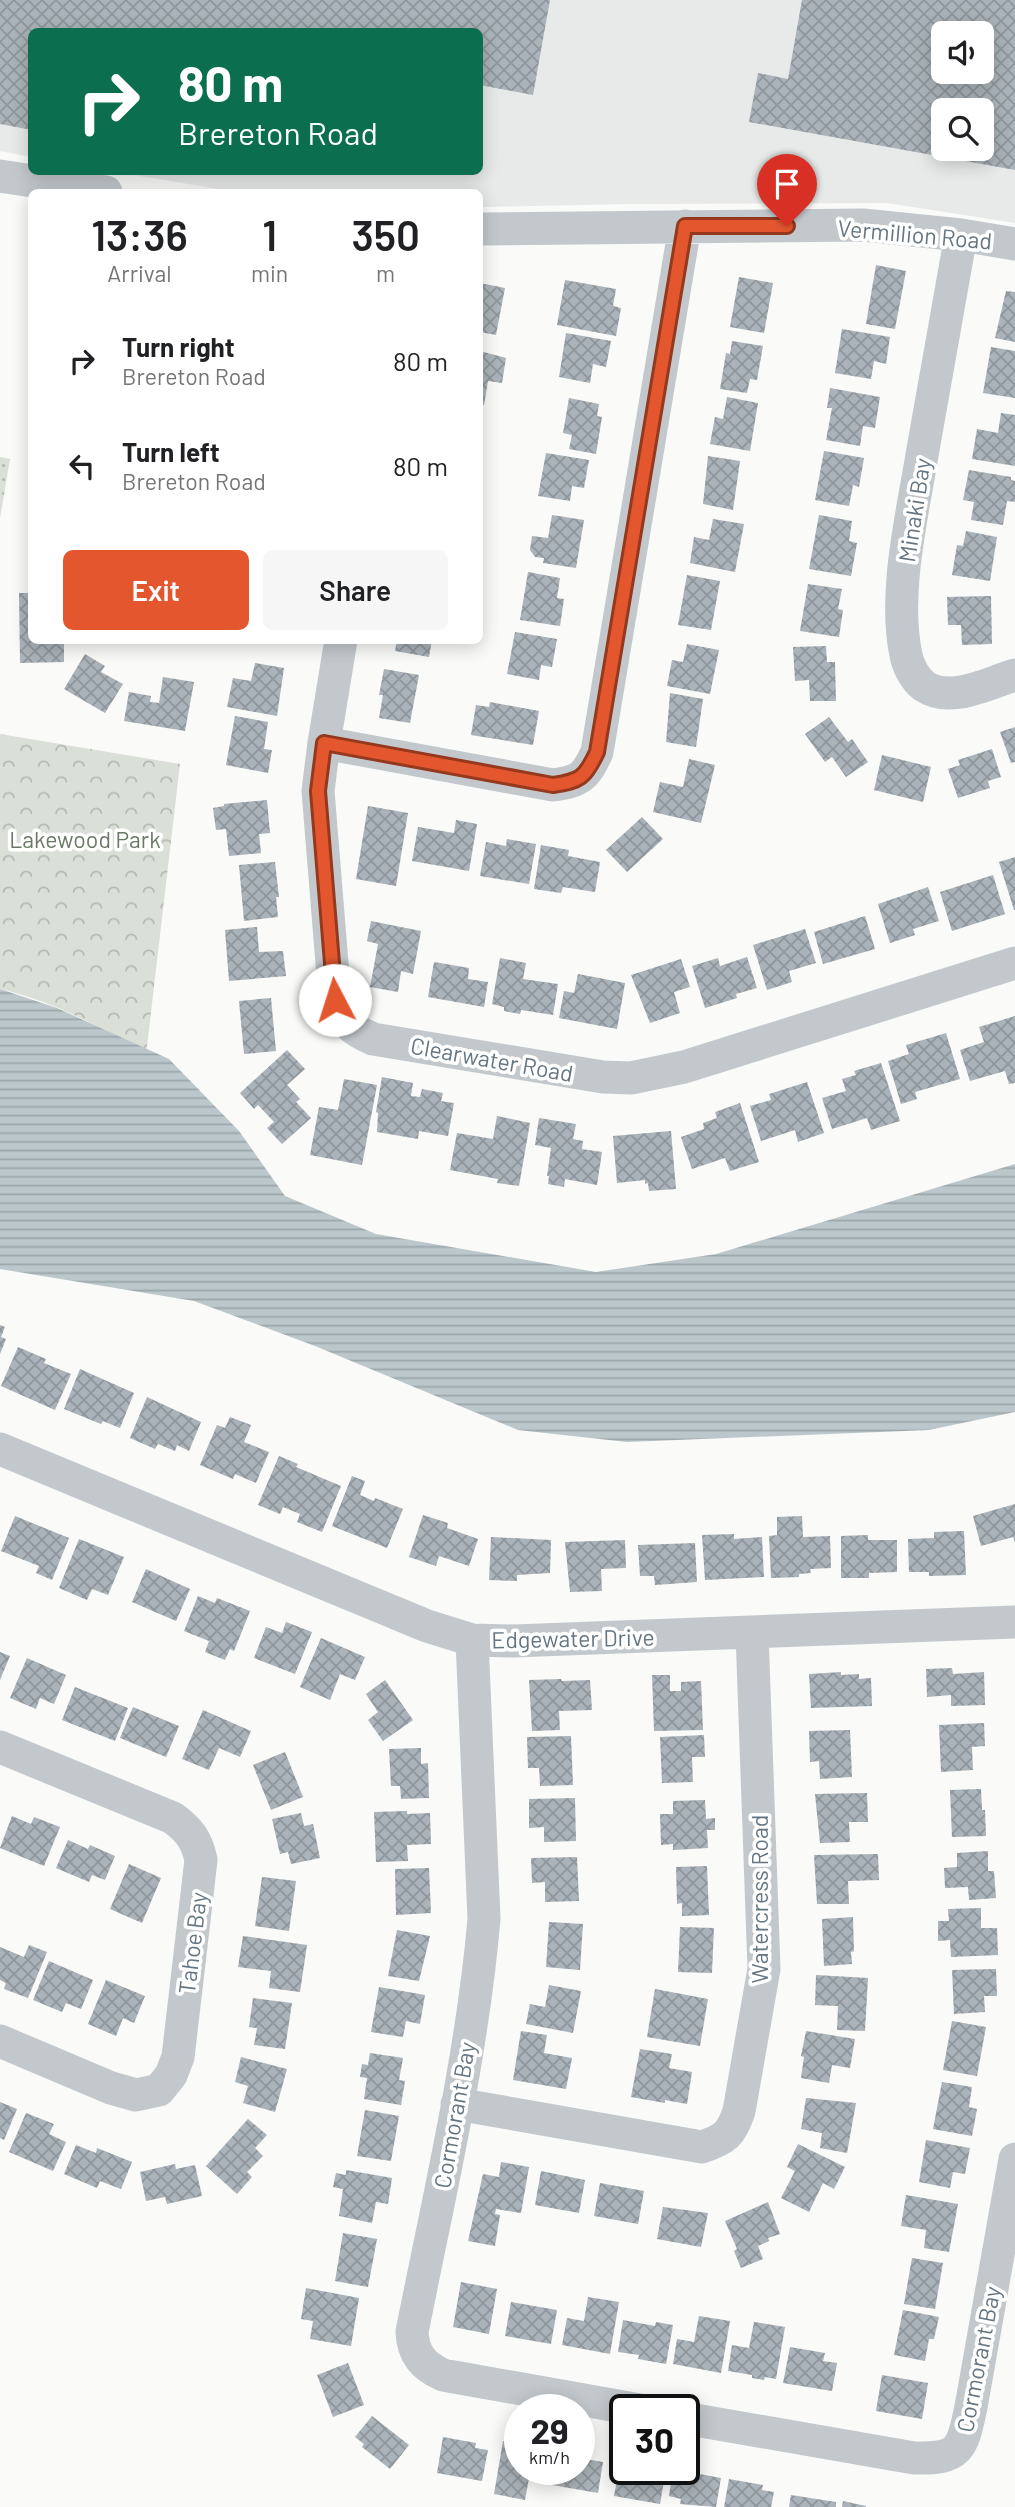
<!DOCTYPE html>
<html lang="en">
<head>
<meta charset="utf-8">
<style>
	:root { --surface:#fff; --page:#f6f6f6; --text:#202124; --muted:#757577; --accent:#e4572e }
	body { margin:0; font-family:Barlow,sans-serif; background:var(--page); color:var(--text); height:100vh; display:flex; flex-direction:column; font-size:26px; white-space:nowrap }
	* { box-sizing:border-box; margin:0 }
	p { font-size:23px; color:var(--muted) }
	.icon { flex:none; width:38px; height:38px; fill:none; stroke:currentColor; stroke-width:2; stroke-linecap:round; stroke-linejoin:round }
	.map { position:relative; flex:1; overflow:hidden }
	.side { position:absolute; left:28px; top:189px; width:455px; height:455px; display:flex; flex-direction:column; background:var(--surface); border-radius:10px; box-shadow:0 4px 18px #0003 }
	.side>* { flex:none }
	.hud { position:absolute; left:28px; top:28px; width:455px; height:147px; border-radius:10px; box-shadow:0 4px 18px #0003; background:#0b6e4f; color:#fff; overflow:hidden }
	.controls { position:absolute; left:931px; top:21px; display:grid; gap:14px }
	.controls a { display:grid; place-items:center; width:63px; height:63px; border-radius:10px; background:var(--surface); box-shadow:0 4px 18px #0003; font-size:35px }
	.speed { position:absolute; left:504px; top:2394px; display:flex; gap:14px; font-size:35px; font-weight:700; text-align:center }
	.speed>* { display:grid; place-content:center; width:91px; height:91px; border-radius:50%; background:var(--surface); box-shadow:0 4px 18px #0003; line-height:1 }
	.speed small { font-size:18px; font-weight:400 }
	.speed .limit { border:4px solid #111; border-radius:10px; background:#fff; color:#111 }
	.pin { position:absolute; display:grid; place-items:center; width:60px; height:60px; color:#fff; margin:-72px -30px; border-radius:50% 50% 50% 0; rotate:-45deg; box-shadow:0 0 7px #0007 }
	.pin .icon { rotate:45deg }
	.me { position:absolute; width:77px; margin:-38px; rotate:355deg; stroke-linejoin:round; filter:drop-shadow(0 0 5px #0008) }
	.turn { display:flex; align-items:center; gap:24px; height:147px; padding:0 35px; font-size:32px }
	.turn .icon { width:91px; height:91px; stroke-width:2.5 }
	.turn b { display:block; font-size:49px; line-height:60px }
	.eta { display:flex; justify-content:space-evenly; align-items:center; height:119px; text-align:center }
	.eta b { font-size:42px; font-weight:600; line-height:49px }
	.action { display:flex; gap:14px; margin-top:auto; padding:14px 35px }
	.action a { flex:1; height:80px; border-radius:10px; background:var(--accent); color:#fff; font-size:28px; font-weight:600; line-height:80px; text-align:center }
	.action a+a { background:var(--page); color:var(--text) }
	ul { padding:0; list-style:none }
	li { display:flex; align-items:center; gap:21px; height:105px; padding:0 35px }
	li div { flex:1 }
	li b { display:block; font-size:26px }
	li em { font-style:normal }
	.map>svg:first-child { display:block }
	.built { fill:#e8e9e9; fill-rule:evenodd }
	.grass { fill:url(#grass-dots) }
	.park { fill:url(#park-crowns) }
	.water { fill:url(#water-rules) }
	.building { fill:url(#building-cross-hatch); fill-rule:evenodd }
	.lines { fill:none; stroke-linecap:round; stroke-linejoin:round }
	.minor { stroke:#c3c8cc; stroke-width:33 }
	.route-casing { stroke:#94391e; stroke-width:18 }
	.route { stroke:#e4572e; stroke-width:12 }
	.labels { text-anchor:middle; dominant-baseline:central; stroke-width:7; stroke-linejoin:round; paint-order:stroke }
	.street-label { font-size:23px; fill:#657683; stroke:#fff }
	.park-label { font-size:23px; fill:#687a64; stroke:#fff }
</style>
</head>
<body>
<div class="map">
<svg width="1015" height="2507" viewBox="0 0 1015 2507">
	<defs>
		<pattern id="grass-dots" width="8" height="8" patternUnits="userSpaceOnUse" patternTransform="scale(1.75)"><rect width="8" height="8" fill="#dadfd7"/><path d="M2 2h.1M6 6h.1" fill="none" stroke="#b4b9b4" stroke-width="1.8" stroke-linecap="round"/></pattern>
		<pattern id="park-crowns" width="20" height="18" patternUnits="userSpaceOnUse" patternTransform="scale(1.75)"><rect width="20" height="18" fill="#dadfd7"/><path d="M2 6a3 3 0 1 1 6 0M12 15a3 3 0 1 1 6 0" fill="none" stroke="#b4b9b4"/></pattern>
		<pattern id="water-rules" width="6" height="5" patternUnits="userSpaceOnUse" patternTransform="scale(1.75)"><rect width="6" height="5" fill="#bbc7cb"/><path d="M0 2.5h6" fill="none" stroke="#9ca6aa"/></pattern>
		<pattern id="building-cross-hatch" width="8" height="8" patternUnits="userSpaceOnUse" patternTransform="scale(1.75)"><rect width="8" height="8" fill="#aab3b9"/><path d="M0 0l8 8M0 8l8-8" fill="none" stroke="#8e969c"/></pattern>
	</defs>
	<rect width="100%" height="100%" fill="#fafaf8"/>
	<path class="built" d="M0,0h1015v223l-128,-20 -254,1 -153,3v-15h-243l-121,-20h364v-140h-448l-1,125 -31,-6zM943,33h39v39h-39zM943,110h39v39h-39z"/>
	<path class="grass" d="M0,457l10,2 -10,59z"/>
	<path class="park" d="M0,734l180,30 -34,291c-45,-29 -94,-54 -146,-66z"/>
	<path class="water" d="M0,989l57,19 112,51 70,72 46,65 91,38 220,38 120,-18 299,-90v248l-86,18 -302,12 -109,-12 -203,-84 -121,-45 -194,-32z"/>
	<path class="building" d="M0,0h550l-17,95 -53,-10v-53h-192l-12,-3v3h-244v98l-32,-6z
		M802,0h213v170l-266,-48 9,-49 30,6zM943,33h39v39h-39zM943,110h39v39h-39z
		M876,265l30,6 -11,58 -29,-5z
		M739,277l34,6 -9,50 -34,-6z
		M565,280l51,9 -3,17 8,2 -5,28 -59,-11z
		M480,283l25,5 -9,47 -16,-3z
		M1006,291l9,1v50l-20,-4z
		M842,329l48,8 -4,27 -12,-3 -3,18 -36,-6z
		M566,333l45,8 -5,26 -13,-3 -3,19 -31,-6z
		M732,341l31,5 -6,34 -7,-1 -3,14 -27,-4 6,-36 4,1z
		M991,347l24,4v47l-32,-5z
		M480,351l26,7 -4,25 -14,-2 -4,24h-4z
		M830,388l50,9 -5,31 -12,-2 -3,20 -34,-6 6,-32h-5z
		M727,397l31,6 -8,48 -40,-7 5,-27 8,2z
		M569,398l30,6 -2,12 5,1 -6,37 -27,-5 3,-14 -9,-2z
		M1001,413l14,2v51l-43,-7 5,-30 21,4z
		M824,451l40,7 -5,29 -6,-2 -4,21 -34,-6z
		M546,453l43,7 -5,28 -12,-2 -2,15 -32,-5z
		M708,456l32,5 -7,49 -30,-6z
		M969,470l42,7v3l4,1v21l-8,-1 -4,24 -32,-5 3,-18 -11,-2z
		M552,515l32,5 -8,48 -33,-5 1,-5 -9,-1 -5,-7 2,-14 16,2z
		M819,515l33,6 -3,20 8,2 -6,33 -42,-7z
		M713,519l31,5 -9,48 -45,-9 4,-26 15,3z
		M966,531l31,6 -7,44 -38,-6 5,-30 6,1z
		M528,572l32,6 -3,20 7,1 -4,27 -40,-6z
		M687,575l33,6 -9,49 -33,-5z
		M808,584l34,5 -4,20 5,1 -4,27 -39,-6z
		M19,593h13v47h32v22l-44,1z
		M991,596l1,48 -30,1 -1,-20h-13l-1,-28z
		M515,632l42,7 -5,28 -11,-2 -2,15 -32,-6z
		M397,640h35l-3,17 -34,-6z
		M687,644l32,6 -9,44 -43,-8 5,-26 11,2z
		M826,646l1,16h8l1,39h-26l-1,-21 -14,1 -2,-34z
		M85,654l20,12 -4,6 22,12 -18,29 -41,-24z
		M255,663l29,5 -7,48 -50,-9 6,-29 18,3z
		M384,669l35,6 -9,48 -31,-5 4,-23h-4z
		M163,677l31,5 -9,49 -61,-10 5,-29 22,4 -1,6 9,1z
		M670,693l33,6 -7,48 -30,-5z
		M490,702l49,9 -6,34 -62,-10 5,-30 13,2z
		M235,716l33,6 -4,27 8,1 -4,23 -42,-8z
		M829,717l19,25 4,-3 16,23 -22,15 -14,-20 -7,5 -20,-28z
		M1015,727v35l-4,1 -11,-31z
		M992,749l9,28 -13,4 2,7 -32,10 -10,-29 12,-4 -2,-5z
		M882,755l49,12 -8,35 -49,-12z
		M689,759l26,6 -14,58 -48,-11 7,-30 23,5z
		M267,800l3,33 -11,1 2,19 -32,3 -3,-27 -10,1 -3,-22 11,-2v-2z
		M368,806l40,7 -12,73 -40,-7z
		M642,817l21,22 -36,33 -21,-22z
		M456,820l21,4 -8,47 -57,-10 6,-34 36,6z
		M507,839l29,5 -7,40 -49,-8 6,-34 20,4z
		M541,845l28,5 -1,6 32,6 -5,30 -32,-5 -2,6 -27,-4z
		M1015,857v53h-1l-15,-48z
		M275,862l4,35h-3l2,20 -34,4 -5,-56z
		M993,875l12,39 -53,17 -12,-39z
		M928,887l11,34 -26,8 2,6 -25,8 -12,-39z
		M865,916l10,33 -52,15 -9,-32z
		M371,921l50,10 -8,43 -12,-3 -3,21 -28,-5 8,-43 -11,-3z
		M257,927l2,25 24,-1 3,25 -57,5 -4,-51z
		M805,929l11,34 -27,8 3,11 -25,8 -14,-45z
		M747,957l10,31 -21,6 1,4 -32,10 -13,-42 26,-8 2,8z
		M500,958l26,5 -3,16 35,5 -5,31 -32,-5 -1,4 -16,-3v-4l-12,-3z
		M681,959l9,28 -16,5 6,21 -30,10 -19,-48z
		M434,962l35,6 -1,11 20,3 -4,25 -56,-10z
		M578,974l47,9 -8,46 -58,-11 5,-27 10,2z
		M271,998l5,53 -32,3 -5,-53z
		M1015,1016v67l-6,1 -4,-13 -35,10 -10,-31 24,-8 -5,-15z
		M946,1033l14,46 -45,13 2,7 -16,5 -13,-43 21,-7 -3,-9z
		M287,1050l18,19 -18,16 13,14 -4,3 15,16 -29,26 -15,-16 7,-6 -16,-17 -4,4 -14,-16z
		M881,1063l19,58 -29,9 -4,-12 -35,11 -10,-31 24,-7 -4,-12 14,-4 -2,-4z
		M382,1077l31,6 -2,13 9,1 2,-8 21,4 -2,8 13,2 -6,33 -29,-5 -1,8 -41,-7 1,-19 -2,-1z
		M344,1079l33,6 -15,80 -52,-10 9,-48 19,3z
		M807,1082l17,51 -26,9 -3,-12 -34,11 -11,-35 21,-6 -2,-6z
		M740,1103l19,59 -29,9 -5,-13 -33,11 -11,-32 23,-8 -1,-6 14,-5 -2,-6z
		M497,1116l33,7 -11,63 -22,-3 1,-4 -48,-9 7,-37 36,6z
		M539,1118l37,6 -3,15 10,2 -1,8 20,3 -5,33 -32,-6 -1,8 -16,-3 1,-8h-2l4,-28 -16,-3z
		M671,1131l5,58 -27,2 -1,-8 -3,1v-4l-28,3 -4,-47z
		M0,1325l5,2 -4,10 5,2 -6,15z
		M18,1347l28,12 -2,4 27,11 -16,36 -54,-24z
		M80,1369l54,24 -14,35 -17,-7 -2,3 -37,-15z
		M147,1397l54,25 -12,29 -12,-6 -2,6 -17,-7 -3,5 -25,-11z
		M230,1417l21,8 -7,17 25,10 -13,31 -21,-9 -2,5 -33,-14 17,-40 8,3z
		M279,1456l19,8 -2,3 45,19 -19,46 -25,-10 3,-8 -17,-7 -3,7 -22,-9z
		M352,1476l13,5 -5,14 14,6 1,-3 28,11 -16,39 -55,-22z
		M1015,1504v39l-2,-6 -32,9 -8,-30z
		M423,1515l25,8 -1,5 31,11 -9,27 -30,-10 -3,10 -27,-9z
		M15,1516l54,22 -17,42 -16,-7 3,-7 -38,-15z
		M802,1516l1,21 27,-1 1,32 -21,1 1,4 -12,1v3l-28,1 -2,-42 8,-1v-18z
		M964,1531l2,44 -37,1v-4h-20l-1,-33 26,-1v-6z
		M734,1534v5l28,-2 2,40 -59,3 -3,-45z
		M868,1535v5h29v32l-28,1v5h-28v-42z
		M491,1537l60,3 -1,33 -33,2v6l-28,-1z
		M79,1539l45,18 -16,38 -16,-6 -5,11 -28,-12z
		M625,1540l1,28 -25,1 1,22 -32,1 -5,-50z
		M695,1543l2,39 -42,3 -1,-9h-14l-2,-31z
		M146,1569l44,20 -14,32 -44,-19z
		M198,1596l17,7 2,-5 33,13 -16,40 -4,-2 -5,11 -20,-8 4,-11 -25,-10z
		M286,1622l26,10 -17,42 -41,-16 12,-31 16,6z
		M321,1638l44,19 -10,23 -15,-6 -10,26 -30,-13z
		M0,1652l10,4 -10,24z
		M27,1658l39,17 -12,29 -14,-6 -4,11 -26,-11z
		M952,1668l1,6 31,-2 1,33 -34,1v-11l-24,2 -1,-28z
		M841,1672v3l18,-1v5l12,-1 1,28 -61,2 -2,-34z
		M652,1675h18v16h11v-9l20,-1 2,49 -49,1z
		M561,1679l1,2 28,-1 2,30 -33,1 1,19 -28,1 -3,-51z
		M385,1680l28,40 -30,21 -15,-21 10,-8 -12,-18z
		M75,1687l53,21 -13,33 -53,-21z
		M133,1707l46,19 -13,31 -46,-19z
		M203,1710l48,21 -11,26 -21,-9 -10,22 -27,-11z
		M984,1723l1,23 -13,1 1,23 -32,2 -2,-47z
		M850,1730l2,47 -32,2 -1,-18 -9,1 -1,-31z
		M704,1735l1,22h-13l1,25 -31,1 -2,-46z
		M571,1736l2,49 -33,1 -1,-18h-11l-1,-31z
		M421,1748v16l7,-1 1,35 -28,1 -1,-13h-9l-2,-37z
		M285,1752l18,45 -32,13 -18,-45z
		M981,1789l1,21h3l1,26 -34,1 -2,-47z
		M867,1793l1,29h-19l1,20 -30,1 -5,-49z
		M575,1798l1,43 -32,1v-15l-15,1v-29z
		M705,1800l1,19 9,-1v12h-8l1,18 -35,2v-6l-12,1 -1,-31h13v-13z
		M407,1811v3l23,-1 1,31 -24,1 1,16 -32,1 -2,-50z
		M301,1813l3,13 9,-2 7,34 -29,6 -3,-12 -8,2 -8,-35z
		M12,1816l19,8 3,-7 26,10 -16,39 -44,-18z
		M68,1840l20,9 2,-4 25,11 -10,24 -13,-5 -3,7 -33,-14z
		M988,1851v20h6l2,27 -27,2 -1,-13 -23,1 -1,-20 13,-1v-14z
		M878,1854l1,26 -31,1 1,23h-32l-3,-49z
		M577,1857l2,44 -34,1v-20l-13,1 -1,-25z
		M129,1864l32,14 -19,45 -32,-14z
		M707,1866l2,49 -27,1v-13l-5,1 -1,-37z
		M429,1868l2,45 -35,2 -1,-46z
		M262,1877l34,4 -7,50 -34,-5z
		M981,1908v20h16l1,27 -47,2 -1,-17 -12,1v-20h11l-1,-12z
		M853,1917l1,34 -3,1 1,12 -28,2 -2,-47z
		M549,1922l34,2 -3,46 -34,-3z
		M680,1927l34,1 -2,45 -34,-1z
		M397,1930l33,6 -11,45 -31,-5z
		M243,1936l64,9 -7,47 -31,-4 2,-17 -33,-4z
		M29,1945l18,7 -19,46 -24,-9 2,-6 -6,-3v-33l24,10z
		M49,1961l44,19 -12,29 -15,-6 -4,9 -29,-12z
		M996,1969l1,27h-13l1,16 -31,2 -2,-44z
		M816,1975l52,3 -3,53 -28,-1 1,-24 -23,-1z
		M106,1980l39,16 -11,27 -11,-5 -7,18 -28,-12z
		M549,1985l32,6 -8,42 -47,-9 4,-20 15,3z
		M379,1987l46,8 -5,29 -14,-3 -3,16 -32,-5z
		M655,1989l53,10 -8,47 -53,-9z
		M253,1998l39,5 -7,46 -31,-4 3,-17 -8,-1z
		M952,2021l34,6 -9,49 -34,-6z
		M521,2031l26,4 -3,18 28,5 -6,31 -53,-9z
		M806,2031l49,8 -5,29 -18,-3 -3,18 -28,-5 3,-21 -3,-1z
		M640,2049l32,5 -3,14 23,4 -5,32 -22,-4v3l-34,-6z
		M370,2053l33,5 -4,22 6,1 -4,24 -37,-6 3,-21 -7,-1 2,-13 6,1z
		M241,2057l46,12 -12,43 -32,-9 5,-17 -13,-4z
		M942,2082l30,5 -3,20 8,2 -5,27 -39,-7z
		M806,2098l50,5 -9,50 -27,-5 2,-15 -21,-4z
		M0,2102l17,7 -13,31 -4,-2z
		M365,2110l34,6 -8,45 -34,-5z
		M26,2113l28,11 -5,10 17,8 -13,29 -44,-19z
		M248,2119l19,16 -12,13 8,8 -16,16 5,5 -15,17 -31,-28z
		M926,2140l44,8 -5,26 -12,-2 -3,16 -31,-6z
		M798,2144l47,23 -11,22 -11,-6 -14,29 -28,-14 14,-27 -8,-4z
		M76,2145l20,8 1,-5 35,14 -11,27 -21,-8 -3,7 -33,-14z
		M501,2162l28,5 -8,46 -25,-4 -1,5 5,1 -5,31 -27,-5 15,-67 16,3z
		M175,2164l1,5 19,-4 7,31 -35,8 -2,-7 -19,4 -6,-29z
		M346,2170l46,8 -4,26 -12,-2 -4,21 -33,-7 4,-27 -10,-2 3,-14 10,2z
		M541,2171l44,9 -6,33 -44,-8z
		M600,2183l44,8 -6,33 -44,-8z
		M906,2195l52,9 -9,48 -25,-4 2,-18 -25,-4z
		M768,2202l12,32 -12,4 1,3 -11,5 5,13 -22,9 -7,-17 3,-2 -12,-28z
		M663,2207l45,6 -7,34 -44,-8z
		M343,2233l34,6 -9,48 -33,-6z
		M912,2258l31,5 -8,46 -31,-5z
		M461,2282l36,7 -8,45 -36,-7z
		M306,2288l53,10 -8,48 -41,-7 3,-18 -12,-2z
		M588,2297l31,5 -9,52 -48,-9 5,-27 17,3z
		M511,2302l46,8 -6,34 -46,-8z
		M903,2310l36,7 -5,22h-5l-4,22 -31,-6z
		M699,2316l31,5 -9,52 -48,-9 4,-25 17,3z
		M623,2320l32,6 1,-4 17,3 -7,39 -28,-5 1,-4 -21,-3z
		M754,2322l31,5 -9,52 -11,-2 -1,3 -12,-2v-3l-24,-4 4,-26 17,3z
		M790,2347l35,6 -2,8 14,2 -5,28 -49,-8z
		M348,2363l16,42 -31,12 -16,-42z
		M882,2375l46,8 -6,36 -46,-8z
		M372,2416l37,29 -19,24 -28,-22 2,-3 -9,-7z
		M443,2437l33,6 -1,5 13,2 -6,31 -45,-8z
		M503,2441l17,3v25h28l-1,6 -17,-2 -5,27 -31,-6z
		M579,2458l24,4 -5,31 -46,-8 3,-16h24z
		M621,2459l4,1v9h41l-6,35 -46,-8z
		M673,2469l48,9 -5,29 -36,-3 1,-5 -12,-3z
		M729,2479l34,6 -1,5 12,2 -3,15h-47z
		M791,2495l45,7v5h-47z
		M843,2501l23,5v1h-24z"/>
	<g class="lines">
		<path class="minor" d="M0,176l106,16
			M480,229l383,-4 98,10 54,9
			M961,235c-13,73 -26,146 -39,220 -10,61 -29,139 -16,200 2,11 9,24 18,31 26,18 64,-3 91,-11
			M341,640l-17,103 -6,48 17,209c8,22 17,30 38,39l230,38 28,1 53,-11 331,-104
			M324,743l229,42c27,-4 32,-7 44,-33l88,-526
			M0,1449l427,177 45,14 42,1 501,-19
			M472,1640l12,279c-12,139 -45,276 -72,413 1,22 11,34 31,43l197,35
			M0,1747l173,71c16,12 24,22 28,42l-23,197 -7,18 -12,15 -23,5 -25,-7 -111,-47
			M457,2104l245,43c23,-8 29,-12 37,-36l25,-142 -12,-336
			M684,2418l230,40c46,1 48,-8 57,-51l44,-248"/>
	</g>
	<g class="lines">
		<g class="route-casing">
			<path id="route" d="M335,1000l-17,-209 6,-48 229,42c27,-4 32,-7 44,-33l88,-526h102"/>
		</g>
		<use href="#route" class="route"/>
	</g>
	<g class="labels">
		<g class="street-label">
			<text transform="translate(915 234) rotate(5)">Vermillion Road</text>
			<text transform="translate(914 510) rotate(-81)">Minaki Bay</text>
			<text transform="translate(492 1059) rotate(10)">Clearwater Road</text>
			<text transform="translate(573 1638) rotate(-1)">Edgewater Drive</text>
			<text transform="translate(759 1899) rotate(-90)">Watercress Road</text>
			<text transform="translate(192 1943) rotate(-83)">Tahoe Bay</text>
			<text transform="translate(454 2115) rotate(-80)">Cormorant Bay</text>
			<text transform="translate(978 2359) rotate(-79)">Cormorant Bay</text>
		</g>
		<g class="park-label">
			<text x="85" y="839">Lakewood Park</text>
		</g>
	</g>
</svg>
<div class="controls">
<a><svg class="icon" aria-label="sound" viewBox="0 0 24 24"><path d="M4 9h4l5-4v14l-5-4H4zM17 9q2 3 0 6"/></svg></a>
<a><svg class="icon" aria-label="search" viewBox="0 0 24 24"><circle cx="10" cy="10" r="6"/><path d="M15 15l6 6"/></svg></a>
</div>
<div class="speed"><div>29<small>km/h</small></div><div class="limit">30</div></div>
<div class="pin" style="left:787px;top:226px;background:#d93025"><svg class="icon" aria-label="arrive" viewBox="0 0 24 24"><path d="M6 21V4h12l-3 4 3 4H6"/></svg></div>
<svg class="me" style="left:335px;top:1000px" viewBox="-20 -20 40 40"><circle r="19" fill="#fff"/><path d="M0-13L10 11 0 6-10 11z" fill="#e4572e"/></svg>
<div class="hud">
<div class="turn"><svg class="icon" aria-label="right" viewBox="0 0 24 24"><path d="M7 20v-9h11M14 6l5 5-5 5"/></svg><div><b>80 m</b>Brereton Road</div></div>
</div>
<section class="side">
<div class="eta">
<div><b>13:36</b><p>Arrival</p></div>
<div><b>1</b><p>min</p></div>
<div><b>350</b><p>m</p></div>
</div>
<ul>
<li><svg class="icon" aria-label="right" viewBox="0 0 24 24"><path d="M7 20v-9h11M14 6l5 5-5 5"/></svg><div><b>Turn right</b><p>Brereton Road</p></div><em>80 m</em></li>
<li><svg class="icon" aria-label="left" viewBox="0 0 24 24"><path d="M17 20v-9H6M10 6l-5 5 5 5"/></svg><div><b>Turn left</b><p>Brereton Road</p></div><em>80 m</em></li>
</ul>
<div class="action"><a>Exit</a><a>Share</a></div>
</section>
</div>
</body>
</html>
